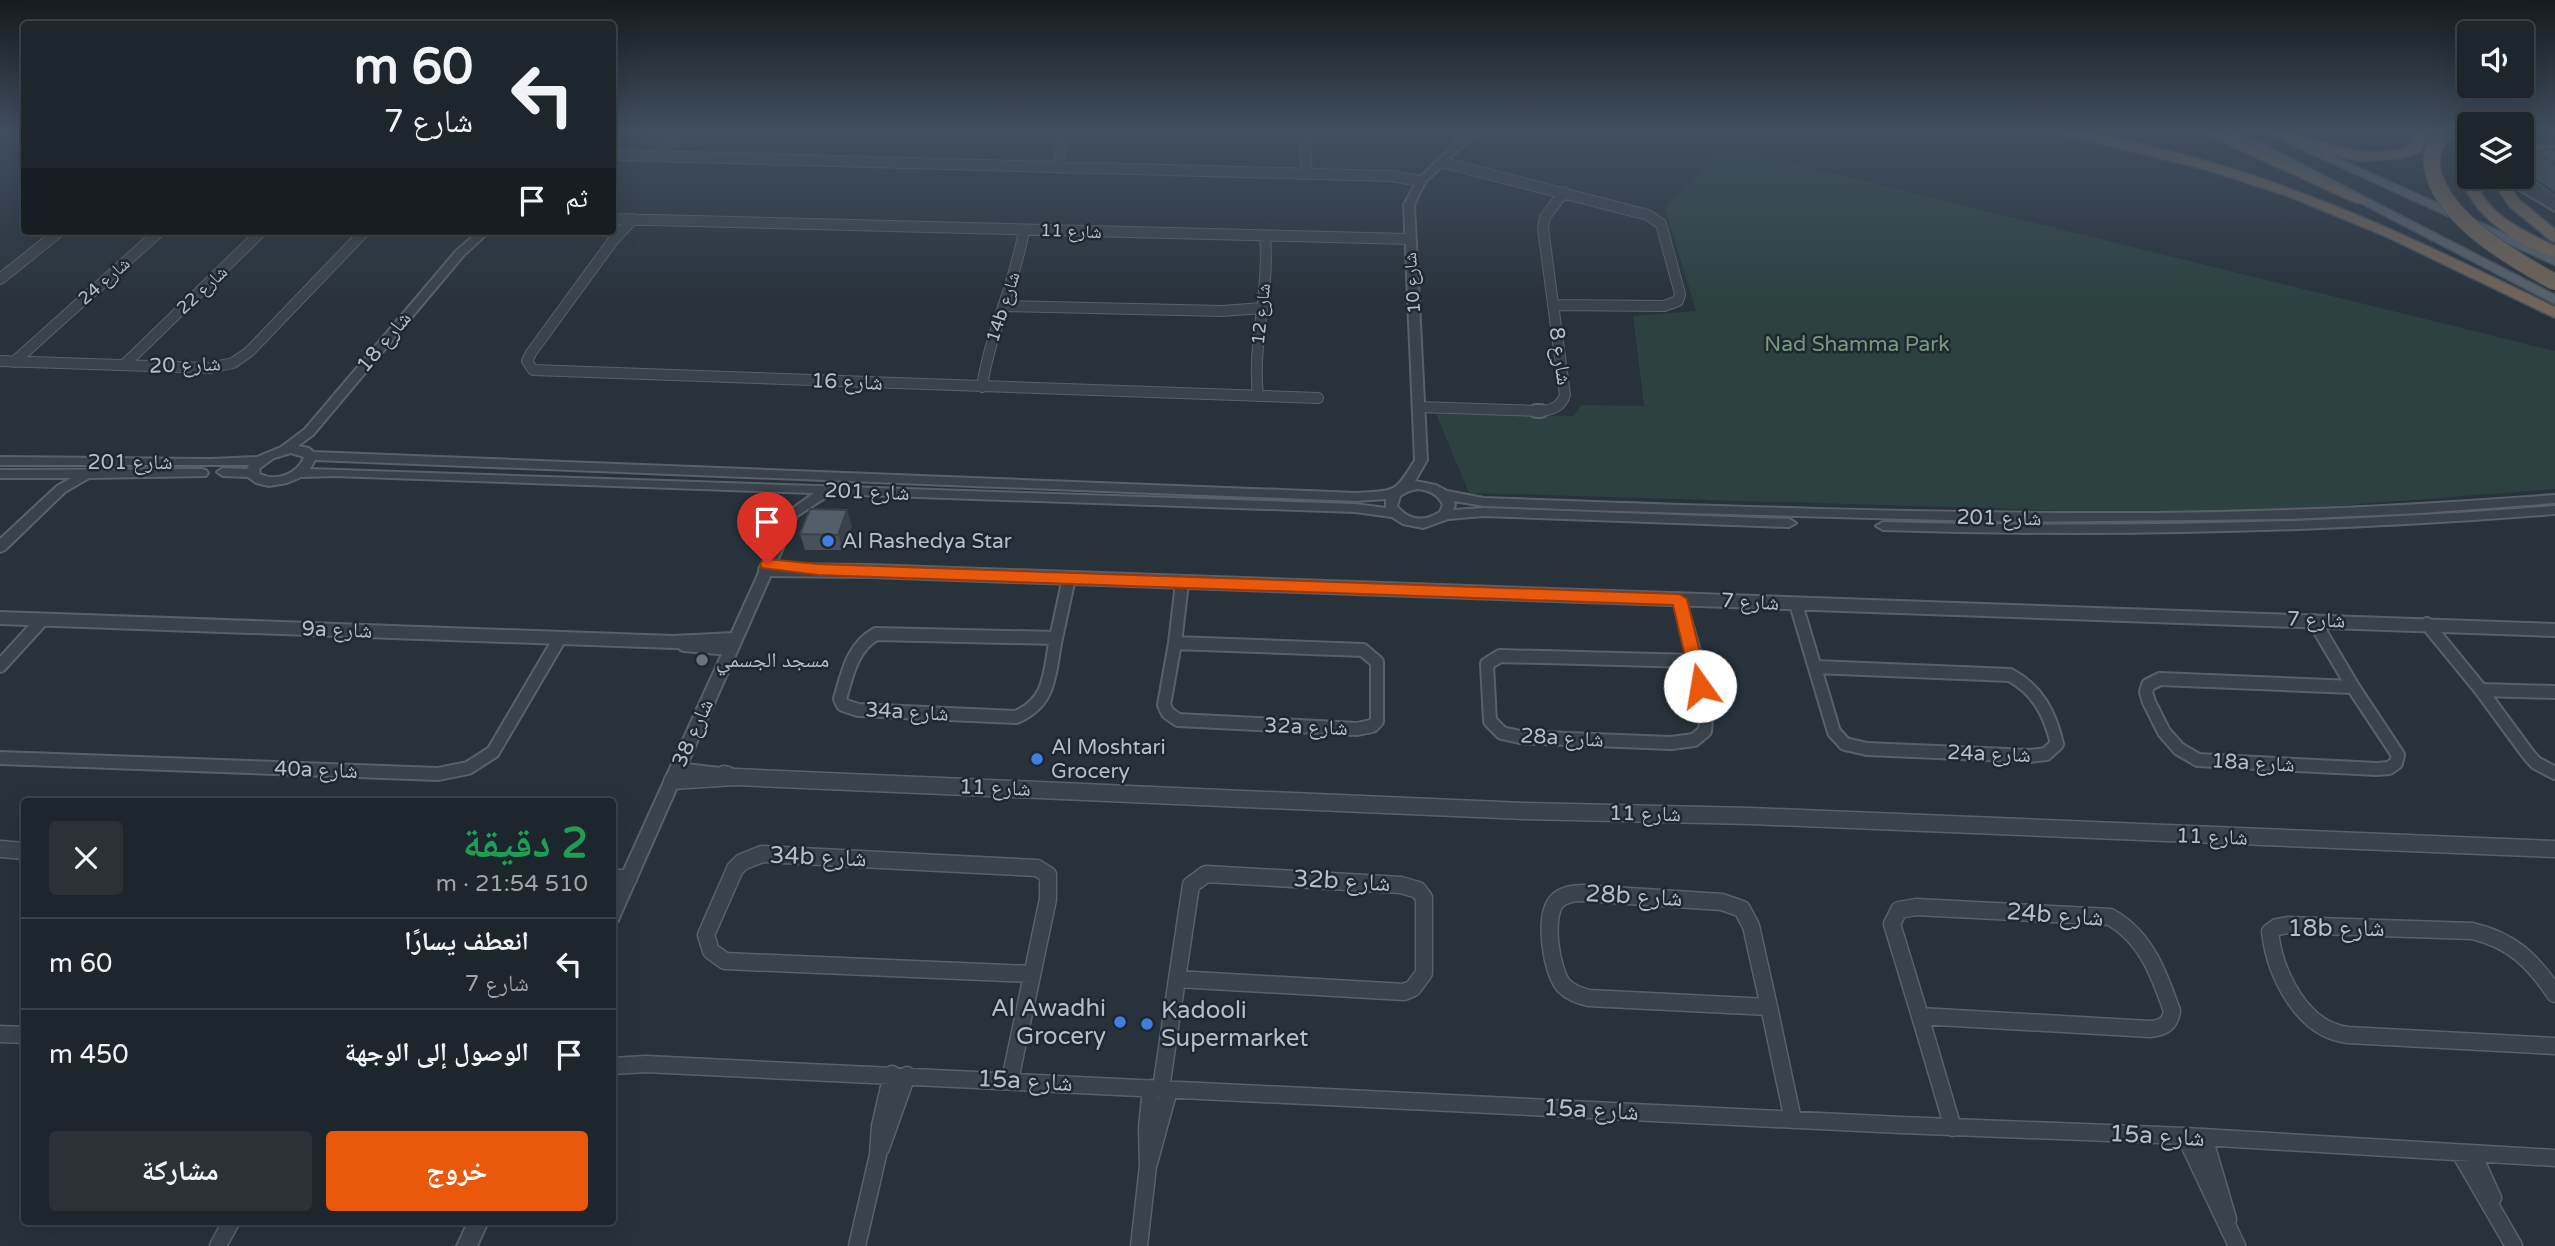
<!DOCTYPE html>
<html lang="ar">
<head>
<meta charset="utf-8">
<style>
	:root { --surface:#1d262c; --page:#2a3238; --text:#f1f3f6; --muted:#a0a5a9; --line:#3b4348; --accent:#ea580c }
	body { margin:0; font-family:"Varela Round","Noto Naskh Arabic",sans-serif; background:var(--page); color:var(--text); direction:rtl; height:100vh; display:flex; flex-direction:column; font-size:26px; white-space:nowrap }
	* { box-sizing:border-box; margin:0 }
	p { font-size:23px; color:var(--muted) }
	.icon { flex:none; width:38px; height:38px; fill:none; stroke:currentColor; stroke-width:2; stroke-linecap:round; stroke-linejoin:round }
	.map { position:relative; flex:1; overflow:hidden; direction:ltr }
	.side { position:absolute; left:21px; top:798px; width:595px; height:427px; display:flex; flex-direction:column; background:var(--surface); border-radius:7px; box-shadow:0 7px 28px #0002,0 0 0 2px var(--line); direction:rtl }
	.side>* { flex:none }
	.guide { position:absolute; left:21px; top:21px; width:595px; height:214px; border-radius:7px; box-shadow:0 7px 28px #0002,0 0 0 2px var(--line); direction:rtl; background:#1d262c; color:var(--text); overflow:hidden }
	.fabs { position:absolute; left:2457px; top:21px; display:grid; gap:14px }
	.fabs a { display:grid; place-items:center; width:77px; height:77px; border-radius:7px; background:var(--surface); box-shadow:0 7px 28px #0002,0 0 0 2px var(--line); font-size:35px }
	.pin { position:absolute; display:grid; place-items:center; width:60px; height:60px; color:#fff; margin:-72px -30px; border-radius:50% 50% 50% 0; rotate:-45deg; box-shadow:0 0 7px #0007 }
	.pin .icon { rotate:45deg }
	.me { position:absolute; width:77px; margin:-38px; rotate:347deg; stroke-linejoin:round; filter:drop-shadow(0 0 5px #0008) }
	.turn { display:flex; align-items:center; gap:24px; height:147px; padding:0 28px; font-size:32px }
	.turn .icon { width:91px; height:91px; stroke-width:2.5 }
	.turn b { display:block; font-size:49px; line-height:60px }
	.then { display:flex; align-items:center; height:66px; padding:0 28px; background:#0003; gap:14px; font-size:26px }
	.round { display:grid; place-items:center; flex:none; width:74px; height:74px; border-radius:7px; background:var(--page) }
	.head { display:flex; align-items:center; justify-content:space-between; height:119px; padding:0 28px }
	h1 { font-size:42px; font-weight:700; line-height:52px; color:#1e9e55 }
	.primary-button { display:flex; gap:14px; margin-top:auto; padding:14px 28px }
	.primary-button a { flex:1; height:80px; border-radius:7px; background:var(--accent); color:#fff; font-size:28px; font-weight:700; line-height:80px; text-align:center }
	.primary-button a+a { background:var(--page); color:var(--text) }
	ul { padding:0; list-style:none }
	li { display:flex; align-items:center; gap:21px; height:91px; padding:0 28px; border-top:2px solid var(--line) }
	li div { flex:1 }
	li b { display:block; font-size:26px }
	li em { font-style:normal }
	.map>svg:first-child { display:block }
	.green { fill:#2c4140 }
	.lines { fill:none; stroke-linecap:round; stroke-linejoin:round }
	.minor-far2-casing { stroke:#58616a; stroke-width:12 }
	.minor-far1-casing { stroke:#58616a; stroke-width:16 }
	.minor-casing { stroke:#58616a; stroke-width:19 }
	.tertiary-casing { stroke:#58616a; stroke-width:4 }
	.primary-casing { stroke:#464f58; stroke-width:3 }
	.motorway-casing { stroke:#454e57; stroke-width:3 }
	.minor-far2 { stroke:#3a434c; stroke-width:10 }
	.minor-far1 { stroke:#3a434c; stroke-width:12 }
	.minor { stroke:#3a434c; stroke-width:16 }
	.tertiary { fill:#3a434c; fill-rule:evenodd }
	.primary { fill:#58626c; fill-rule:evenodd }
	.motorway { fill:#716558; fill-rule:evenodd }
	.motorway-bridge-casing { stroke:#454e57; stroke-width:18; stroke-linecap:butt }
	.motorway-bridge { stroke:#716558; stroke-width:16 }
	.wall { fill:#47515a }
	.shaded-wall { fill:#39424a }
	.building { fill:#525e69; stroke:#39424a; stroke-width:2 }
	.route { fill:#ea580c; stroke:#983908; stroke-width:2 }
	.shop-dot { fill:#3f7fe0; stroke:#1f2831; stroke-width:2.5 }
	.worship-dot { fill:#6b7280; stroke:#1f2831; stroke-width:2.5 }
	.labels { text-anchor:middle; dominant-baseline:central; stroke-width:5; stroke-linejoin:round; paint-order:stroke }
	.far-street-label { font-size:18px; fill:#b6bec7; stroke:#1f2831 }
	.street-label { font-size:21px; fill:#b6bec7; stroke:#1f2831 }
	.park-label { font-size:21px; fill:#779a7c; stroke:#1f2831 }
	.poi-label { font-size:21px; fill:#b6bec7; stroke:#1f2831; text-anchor:start }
	.near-street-label { font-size:24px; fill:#b6bec7; stroke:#1f2831 }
	.near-poi-label { font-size:24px; fill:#b6bec7; stroke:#1f2831; text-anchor:end }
</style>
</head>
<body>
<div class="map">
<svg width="2555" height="1246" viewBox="0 0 2555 1246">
	<rect width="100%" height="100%" fill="#27323b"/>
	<path class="green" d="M1718,145l837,206v138l-337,26 -749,-22 -33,-79 138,2 7,-11 63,1 -11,-90 63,-5 -31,-103 45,-49z"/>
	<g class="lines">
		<g class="minor-far2-casing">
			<path id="minor-far2" d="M1304,131l3,43
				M612,155l778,21 31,5
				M656,157l24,-26
				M1441,162l207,53 13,9 19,70 -2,7 -14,5 -111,-1
				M2522,163l23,-2
				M1057,168l9,-37
				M2520,177l35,25
				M612,219l797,20
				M633,219l-21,23 -81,111 -4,8 6,9 785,28
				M0,279l60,-48
				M1003,306l219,5 40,-3
				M0,361l210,7 23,-5 16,-11 116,-121
				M14,362l146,-131
				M124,365l138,-134
				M982,387c8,-54 33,-103 42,-157
				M1258,396c-6,-53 12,-106 7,-159
				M1418,407l122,4c12,-1 21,-4 25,-16l-22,-167 2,-11 19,-25"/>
		</g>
		<g class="minor-far1-casing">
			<path id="minor-far1" d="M1536,411h5
				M765,570l105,1 1685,59
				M1679,599c10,38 31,93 26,132l-11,9 -23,3 -151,-6 -18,-4 -12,-12 -3,-57 13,-8 194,5
				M1796,604l38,128 11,12 22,5 163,7 16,-2 11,-10c-7,-30 -19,-54 -47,-69l-195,-8
				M0,618l673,24 61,-3
				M2314,621l39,66
				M2427,624l54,66 47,64 8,9 19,10
				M876,634l180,4c-7,35 -4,64 -40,79l-158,-7 -15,-5 -3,-6c7,-24 12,-52 36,-65z
				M1056,638l13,-60
				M1175,643l188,7 14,12v59l-5,5 -15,3 -179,-9 -10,-7 -4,-8z
				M1175,643l7,-60
				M684,645l46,4
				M0,666l42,-46
				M2160,679l193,8 45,68 -2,8 -7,5 -12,1 -179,-9 -19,-11 -15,-17 -15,-30 -3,-10 2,-7z
				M2481,690l74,2
				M0,758l438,16 30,-6 25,-16 67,-114
				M677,769l51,6"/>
		</g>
		<g class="minor-casing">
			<path id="minor" d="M724,774l4,1
				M672,781l63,-4 789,34 227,5 804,33
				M0,849l24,2
				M1206,874l195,11 17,5 6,8v75l-11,15 -9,4 -227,-13 14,-94z
				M612,878h17
				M1583,893l139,9 20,7 9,17 18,81 -180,-9c-9,-2 -18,-5 -25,-12 -13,-14 -21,-70 -7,-85 7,-7 17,-8 26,-8z
				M1916,907l194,10c36,20 49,57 62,94 -2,13 -9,17 -22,18l-230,-13 -28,-92 7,-14z
				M2555,994c-22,-33 -43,-54 -83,-63l-184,-6 -11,2 -7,5c5,42 32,98 78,103l207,11
				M1769,1007l24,113
				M1920,1016l33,112
				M0,1034l24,1
				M612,1066l34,-2 1255,61 284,11 370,22
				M1010,1080l38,-181v-24l-11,-7 -275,-14 -20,8 -7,7 -29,66 5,16 14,10 307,13
				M1161,1089l16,-110
				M2185,1136l52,110
				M2204,1137l24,82
				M881,1148l26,-73
				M2460,1153l54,93
				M2473,1154l20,44
				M1149,1163l20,-73
				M218,1246l13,-24
				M857,1246l21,-91 2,-29 12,-52
				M1139,1246l9,-80 -1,-38 4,-40"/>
		</g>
		<g class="tertiary-casing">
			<path id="tertiary" d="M1468,131h10l-53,51 -11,23 13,255 -12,21 21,4 11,6 37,7c222,8 445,16 668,15 134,-1 269,-8 403,-18v8l-134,10 -134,6 -267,3 -402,-11 -134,-5 -30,-5 1,4 -2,5 31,-2 305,11 7,4 -7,4 -305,-11 -36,3 -25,9 -20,-4 -11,-7 -37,-5 -524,-18 -34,22 -177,400 -2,5 -6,2v-27l174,-383 28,-20 -479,-17 -34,1 -14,6 -18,3 -13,-3 -8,-6 -25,-1 -6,-4 6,-4 24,1 2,-4h-249v-8l211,2 46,-2 24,-10 24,-18 151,-178 23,-20h11l-26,24 -151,180 -15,11 11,2 4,4 1043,41c39,-3 38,2 59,-33l-11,-255 14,-26zM291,453l13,4c-6,17 -28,25 -44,17l-1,-5 15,-11zM315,460l1041,41 30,-2v9l-31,-4 -1045,-35zM1417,489c12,1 21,5 26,16l-3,7c-16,10 -31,9 -43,-6l3,-10 9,-5z
				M2498,177h11l46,27v7z
				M202,469l4,1 2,3 -2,3 -117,2 -24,14 -60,58 -5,2v-13l57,-53 14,-8h-71v-8z
				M2555,506v8c-224,18 -447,23 -672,16l-7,-4 7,-4c225,6 448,2 672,-16z
				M468,1222h20l-11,24h-20z"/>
		</g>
		<g class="primary-casing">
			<path id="primary" d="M2222,131h15l318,164v9z
				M2262,131h15l278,125v9z"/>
		</g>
		<g class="motorway-casing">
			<path id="motorway" d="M2059,131c37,-1 74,11 110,20 141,36 256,93 386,156v11l-168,-81 -99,-41 -84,-27 -143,-35z
				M2198,131h18l152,69 -2,3h-10z
				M2262,131c53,-2 91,36 147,15l5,-8 -3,-7h14l3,7 -8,14 -17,6 -42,3 -43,-9z
				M2555,144v8l-33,1v-8z
				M2469,172v5h7c7,37 48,54 79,69v11c-35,-9 -87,-44 -93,-81z
				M2490,177h14l15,23 36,29v13l-5,-2 -41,-34z"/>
		</g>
		<use href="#minor-far2" class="minor-far2"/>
		<use href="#minor-far1" class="minor-far1"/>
		<use href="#minor" class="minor"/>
		<use href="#tertiary" class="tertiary"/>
		<use href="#primary" class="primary"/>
		<use href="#motorway" class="motorway"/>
		<g class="motorway-bridge-casing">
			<path id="motorway-bridge" d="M2444,131c-4,7 -11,16 -12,24 -5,56 82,105 123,127"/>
		</g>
		<use href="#motorway-bridge" class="motorway-bridge"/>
	</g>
	<path class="wall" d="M2555,149v43l-32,-22 13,-19z
		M852,526l-9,24h-38l-5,-16z"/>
	<path class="shaded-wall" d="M847,510l5,16 -9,24 -5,-15z"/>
	<path class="building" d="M2547,149h8v15l-19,-13z
		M810,509l37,1 -9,25 -38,-1z"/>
	<linearGradient id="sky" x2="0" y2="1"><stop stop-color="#151c20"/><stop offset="0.43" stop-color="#414f60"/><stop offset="1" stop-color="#414f60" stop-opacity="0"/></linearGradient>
	<rect width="2555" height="305" fill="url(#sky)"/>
	<path class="route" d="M767,559l51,5 861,30 8,5 21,87 -8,6 -8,-6 -19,-81 -855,-30 -56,-7 -2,-4 2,-3z"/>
	<g class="shop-dot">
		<circle cx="828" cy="541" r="7"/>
		<circle cx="1037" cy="759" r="7"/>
		<circle cx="1120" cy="1022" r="7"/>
		<circle cx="1147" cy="1024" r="7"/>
	</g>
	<circle class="worship-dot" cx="702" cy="660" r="7"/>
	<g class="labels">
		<g class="far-street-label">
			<text transform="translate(1071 231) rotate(2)">شارع 11</text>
			<text transform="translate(104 281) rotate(-41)">شارع 24</text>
			<text transform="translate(1412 283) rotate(-94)">شارع 10</text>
			<text transform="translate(202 290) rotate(-43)">شارع 22</text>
			<text transform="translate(1003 307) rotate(-72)">14b شارع</text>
			<text transform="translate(1261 314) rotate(-84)">شارع 12</text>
		</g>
		<g class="street-label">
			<text transform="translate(384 342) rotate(-50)">شارع 18</text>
			<text transform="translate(1560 356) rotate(82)">شارع 8</text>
			<text transform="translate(185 365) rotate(-2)">شارع 20</text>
			<text transform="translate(847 382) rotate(2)">شارع 16</text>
			<text x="130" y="462">شارع 201</text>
			<text transform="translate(867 492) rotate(2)">شارع 201</text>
			<text transform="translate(1999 518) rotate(1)">شارع 201</text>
			<text transform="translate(1750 602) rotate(3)">شارع 7</text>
			<text transform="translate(2316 620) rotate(2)">شارع 7</text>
			<text transform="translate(337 630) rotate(2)">9a شارع</text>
			<text transform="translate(907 712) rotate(3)">34a شارع</text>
			<text transform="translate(1306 727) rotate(2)">32a شارع</text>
			<text transform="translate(693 733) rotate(-66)">شارع 38</text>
			<text transform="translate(1562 738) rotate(3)">28a شارع</text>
			<text transform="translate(1989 754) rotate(2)">24a شارع</text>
			<text transform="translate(2253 763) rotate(3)">18a شارع</text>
			<text transform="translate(316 770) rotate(2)">40a شارع</text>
			<text transform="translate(995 788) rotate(2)">شارع 11</text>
			<text transform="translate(1645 814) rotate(1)">شارع 11</text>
			<text transform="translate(2212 837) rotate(2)">شارع 11</text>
		</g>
		<g class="park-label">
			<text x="1857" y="344">Nad Shamma Park</text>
		</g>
		<g class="poi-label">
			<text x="842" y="541">Al Rashedya Star</text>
			<text x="716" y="660">مسجد الجسمي</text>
			<text x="1051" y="747">Al Moshtari<tspan x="1051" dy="24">Grocery</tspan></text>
		</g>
		<g class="near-street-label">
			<text transform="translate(818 857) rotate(2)">34b شارع</text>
			<text transform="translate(1342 881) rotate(3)">32b شارع</text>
			<text transform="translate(1634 896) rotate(3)">28b شارع</text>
			<text transform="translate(2055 915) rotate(4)">24b شارع</text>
			<text x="2336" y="928">18b شارع</text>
			<text transform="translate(1025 1081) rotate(3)">15a شارع</text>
			<text transform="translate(1591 1110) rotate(3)">15a شارع</text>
			<text transform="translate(2157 1136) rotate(3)">15a شارع</text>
		</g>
		<g class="near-poi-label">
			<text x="1106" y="1008">Al Awadhi<tspan x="1106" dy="28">Grocery</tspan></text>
			<text x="1161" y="1010" text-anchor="start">Kadooli<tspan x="1161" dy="28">Supermarket</tspan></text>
		</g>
	</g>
</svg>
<div class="fabs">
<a><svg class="icon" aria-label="sound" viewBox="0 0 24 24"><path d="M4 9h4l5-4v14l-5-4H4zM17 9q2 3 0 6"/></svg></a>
<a><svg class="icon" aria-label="layers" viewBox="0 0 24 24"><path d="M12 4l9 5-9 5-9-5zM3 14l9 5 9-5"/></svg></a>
</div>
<div class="pin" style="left:767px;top:564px;background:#d93025"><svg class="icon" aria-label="arrive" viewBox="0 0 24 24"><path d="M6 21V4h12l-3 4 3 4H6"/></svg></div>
<svg class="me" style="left:1700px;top:686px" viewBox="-20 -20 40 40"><circle r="19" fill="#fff"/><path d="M0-13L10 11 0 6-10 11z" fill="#ea580c"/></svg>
<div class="guide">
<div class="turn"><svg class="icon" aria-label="left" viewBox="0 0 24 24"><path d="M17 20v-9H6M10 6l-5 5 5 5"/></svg><div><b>60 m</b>شارع 7</div></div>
<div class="then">ثم<svg class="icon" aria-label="arrive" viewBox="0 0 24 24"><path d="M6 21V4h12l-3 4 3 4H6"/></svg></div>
</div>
<section class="side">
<div class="head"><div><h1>2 دقيقة</h1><p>510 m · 21:54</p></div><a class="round"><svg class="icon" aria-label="close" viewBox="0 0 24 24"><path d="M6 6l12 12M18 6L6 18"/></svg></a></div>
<ul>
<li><svg class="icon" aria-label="left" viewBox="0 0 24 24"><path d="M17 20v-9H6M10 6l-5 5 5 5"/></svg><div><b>انعطف يسارًا</b><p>شارع 7</p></div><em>60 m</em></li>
<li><svg class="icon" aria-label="arrive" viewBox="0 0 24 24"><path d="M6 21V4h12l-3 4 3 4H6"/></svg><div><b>الوصول إلى الوجهة</b></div><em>450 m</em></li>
</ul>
<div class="primary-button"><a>خروج</a><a>مشاركة</a></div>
</section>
</div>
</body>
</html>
